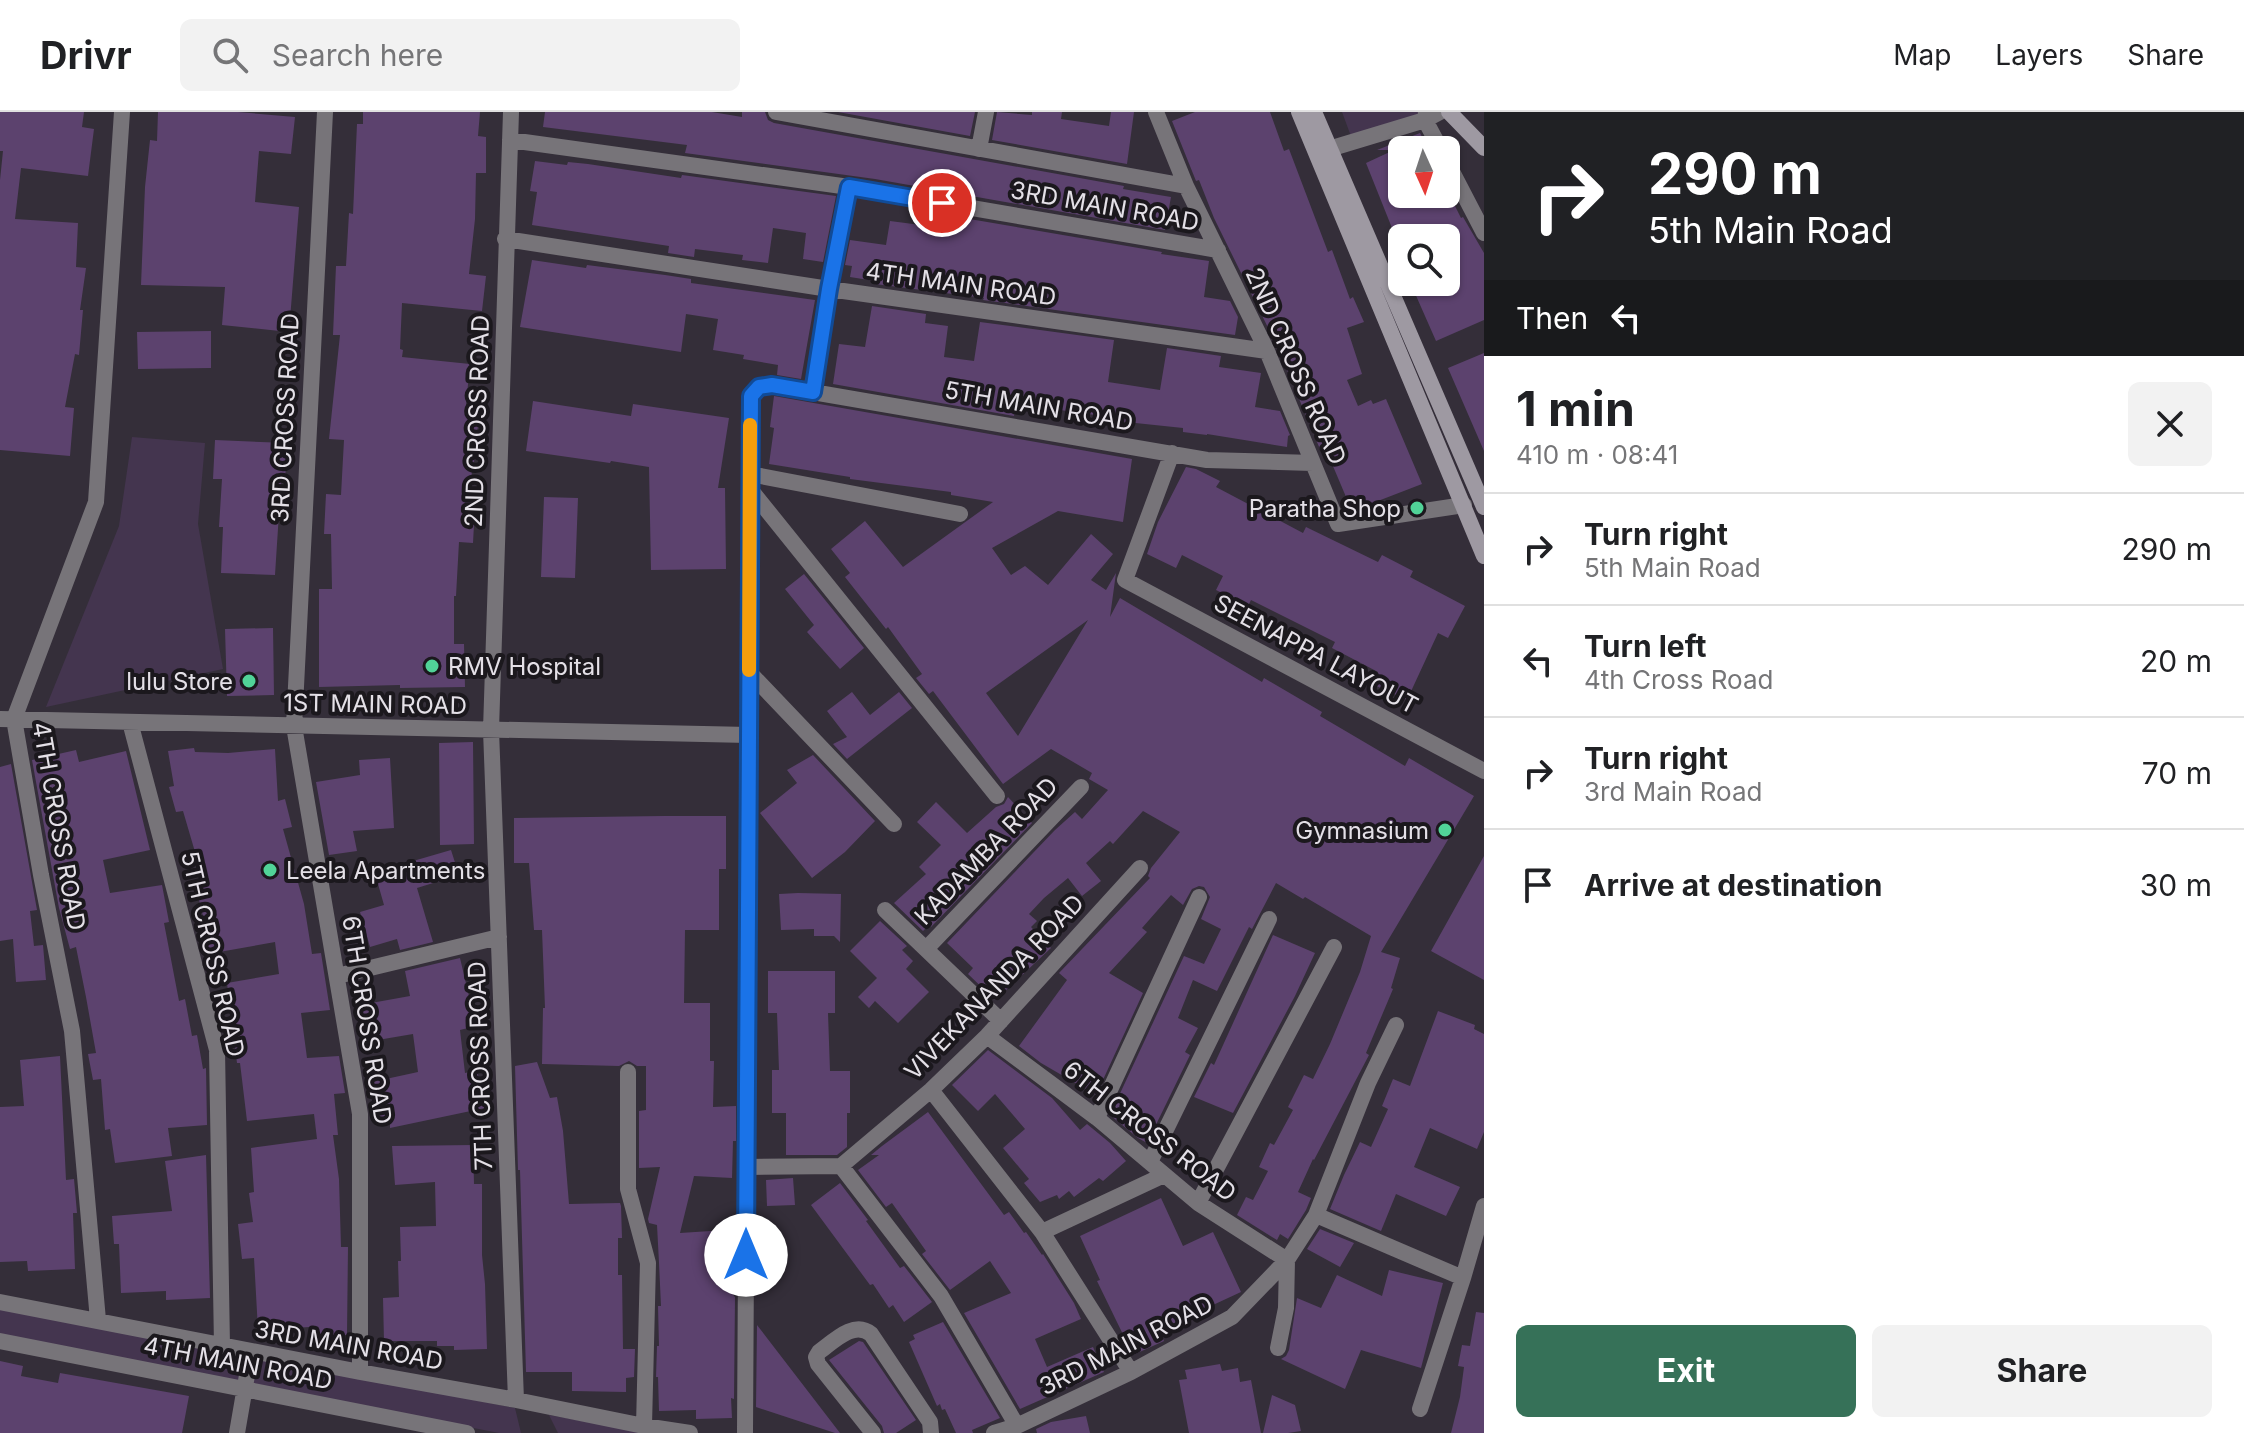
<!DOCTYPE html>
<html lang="en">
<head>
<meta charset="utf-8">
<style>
	:root { --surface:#fff; --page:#f2f2f2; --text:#202124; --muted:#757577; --line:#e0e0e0; --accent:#367158 }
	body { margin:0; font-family:Inter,sans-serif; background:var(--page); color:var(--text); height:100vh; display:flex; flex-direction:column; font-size:30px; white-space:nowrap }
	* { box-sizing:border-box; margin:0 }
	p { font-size:26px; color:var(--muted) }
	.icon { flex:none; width:44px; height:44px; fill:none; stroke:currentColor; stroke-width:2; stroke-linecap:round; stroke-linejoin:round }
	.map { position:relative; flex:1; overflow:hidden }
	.details { display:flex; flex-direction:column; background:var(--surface); width:760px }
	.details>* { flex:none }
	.hud { background:#202124; color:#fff; overflow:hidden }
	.needle { width:52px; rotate:177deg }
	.controls { position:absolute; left:1388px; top:24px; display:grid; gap:16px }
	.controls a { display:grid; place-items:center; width:72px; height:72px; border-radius:12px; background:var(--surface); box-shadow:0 2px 6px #0004; font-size:40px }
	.pin { position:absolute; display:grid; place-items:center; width:68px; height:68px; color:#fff; margin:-34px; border:4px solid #fff; border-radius:50%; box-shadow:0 2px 8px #0007 }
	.me { position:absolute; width:88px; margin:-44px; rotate:0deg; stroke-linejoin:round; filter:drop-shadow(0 0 6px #0008) }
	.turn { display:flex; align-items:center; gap:28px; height:168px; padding:0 32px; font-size:36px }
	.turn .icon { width:104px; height:104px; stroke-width:2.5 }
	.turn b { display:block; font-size:56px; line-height:68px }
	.then { display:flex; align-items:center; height:76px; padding:0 32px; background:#0003; gap:16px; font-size:30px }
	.round { display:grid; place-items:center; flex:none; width:84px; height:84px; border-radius:12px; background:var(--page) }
	.summary { display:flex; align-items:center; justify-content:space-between; height:136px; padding:0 32px }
	h1 { font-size:48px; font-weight:700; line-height:60px }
	.action { display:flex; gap:16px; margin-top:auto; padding:16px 32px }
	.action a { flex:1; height:92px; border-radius:12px; background:var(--accent); color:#fff; font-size:32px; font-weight:700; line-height:92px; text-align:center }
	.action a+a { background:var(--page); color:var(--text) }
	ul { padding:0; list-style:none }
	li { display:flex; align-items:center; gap:24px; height:112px; padding:0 32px; border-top:2px solid var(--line) }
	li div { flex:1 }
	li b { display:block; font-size:30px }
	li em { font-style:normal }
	header { display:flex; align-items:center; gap:48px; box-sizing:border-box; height:112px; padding:0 40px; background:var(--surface); border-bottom:2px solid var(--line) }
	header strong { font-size:38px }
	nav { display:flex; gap:44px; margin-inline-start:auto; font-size:28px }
	.search { width:560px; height:72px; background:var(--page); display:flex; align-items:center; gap:20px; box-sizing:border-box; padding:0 28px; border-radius:12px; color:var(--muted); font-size:30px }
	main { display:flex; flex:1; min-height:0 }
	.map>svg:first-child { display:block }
	.green { fill:#44354f }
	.building { fill:#5c426e; fill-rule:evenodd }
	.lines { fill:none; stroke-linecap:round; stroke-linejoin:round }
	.street { stroke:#777479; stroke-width:16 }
	.secondary { stroke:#9e99a2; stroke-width:16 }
	.route-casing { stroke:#114b97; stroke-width:20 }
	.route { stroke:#1a73e8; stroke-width:14 }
	.slow { stroke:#f59e0b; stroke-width:14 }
	.poi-dot { fill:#51d398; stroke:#1b181d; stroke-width:3 }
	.labels { text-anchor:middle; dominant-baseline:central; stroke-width:8; stroke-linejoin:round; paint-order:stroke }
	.street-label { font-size:24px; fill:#e4e0e7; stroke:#1b181d }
	.poi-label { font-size:24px; fill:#e4e0e7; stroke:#1b181d; text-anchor:end }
</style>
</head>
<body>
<header>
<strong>Drivr</strong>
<div class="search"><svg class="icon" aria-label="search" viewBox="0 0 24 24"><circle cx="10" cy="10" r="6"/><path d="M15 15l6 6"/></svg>Search here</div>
<nav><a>Map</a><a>Layers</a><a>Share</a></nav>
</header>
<main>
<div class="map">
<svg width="1484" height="1321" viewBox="0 0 1484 1321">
	<rect width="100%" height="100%" fill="#342e39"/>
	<path class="green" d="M1342,0h79l-2,4 -67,23z
		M132,325l73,6 -7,81 25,145 -177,38 73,-181z
		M0,1195l515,101 6,25h-22l-499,-98z
		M549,1303l101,18h-92z"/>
	<path class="building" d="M0,0h84l-2,15 12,2 -6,47 -67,-8 -6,51 63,4 -2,44 10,1 -6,42h3l-4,45 -4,-1 -10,53 9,1 -4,48 -70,-6v-270l3,-29h-3z
		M158,0h80l57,5 -4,37 -32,-3 -4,51 44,5 -10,125 -67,-7 3,-38 -84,-2 4,-98 5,-47 7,1z
		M363,0h117l-2,24 8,1v36h-10l-1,46 -6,55 17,2 -4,35 -80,-8 -2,46 3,1 -1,7 68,7 -5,51 14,1 -5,46h-2l-1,44h4l-2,37 -14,-1 -3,54h-2v48h10l1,43 -65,1v-3l-81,2v-98h13l-1,-55h-7l2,-40 15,1 3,-55 -15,-1 11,-104h-7l3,-69h10l3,-53 4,1 4,-90h6z
		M545,0h167l30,5v-5h23l3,8 6,3 350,63 -1,3 48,8 -6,33 -290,-51 -190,-26 2,-8 -144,-18z
		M838,0h137l-5,24z
		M997,0l35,3v-3h30l-1,7 48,7 2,-14h23l-7,52 -135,-24z
		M1195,0h75l14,39 5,-2 39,103 4,-2 18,49 3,-2 11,25 -17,6 15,46 -15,6 11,26 13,-6 2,4 13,-5 36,85 -70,27 -25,-59 -5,2 -45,-108 -63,-128 -15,-38 -3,1 -24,-60z
		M1420,21l9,17h-27v44h47l12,24 2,-1 21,36v67l-48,21 -26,-59h36v-44h-50l-30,-75 28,-13h-17z
		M535,49l32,4 1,-3 20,2 93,14 1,-3 154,21 -13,66 -20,-3 3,-26 -33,-5 -5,35 -26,-3 1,-5 -48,-6 -1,8 -26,-4 1,-7 -137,-21 5,-33 -7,-1z
		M946,103l216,37 -1,2 48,7 -5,36 26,4 8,16 -3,18 -252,-35 1,-2 -109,-14v-3l-25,-4 2,-11 -7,-1 5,-25 36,5 4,-24 54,7z
		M532,148l54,8 1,-3 78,10 26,4v4l124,17 -14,79 -24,-4 1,-10 -35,-6 1,-4 -31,-5 5,-31 -32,-5 -5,38 -161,-25z
		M872,194l54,8 -1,9 23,3 -4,31 30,4 6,-39 134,18 -6,42 20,3 32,5 7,-42 54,8 -2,11 42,6 -6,34 25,4 10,24 -2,1 -1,11 -80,-13v1l-24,-3v-4l-57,-6 -24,-4v-2l-56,-8v2l-30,-4 -2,10 -181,-32 6,-40 26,3z
		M211,219v37l-73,1 -1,-37z
		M1484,241v98l-36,-83z
		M774,284l358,63 -9,63 -65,-11 -66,37 19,27 14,-9 23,19 43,-51 22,20 -22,26 15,10 10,-17 -6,44 10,-19 142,84 2,-4 58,34 -2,4 85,50 4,-8 65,38 -93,156 19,6 -9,30 2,1 -27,64 3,2 -55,105 -1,-1 -15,33 13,6 -5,12 -18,29 -8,-5 -3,6 -40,-25 9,-18 7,3 15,-29 -9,-4 11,-24 4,2 19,-35 -5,-3 16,-32 9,4 17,-35 30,-72 11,-36 -66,-39 -2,2 -27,-16 -24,46 -3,-2 -32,64 -24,-11 -15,38 20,10 -13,24 5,3 -43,88 -9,-5 -28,-23 74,-159 20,8 17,-35 -20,-10 9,-22 -6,-10 -5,-1 -7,3 -9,16 -12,-10 -29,33 5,4 -38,41 34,20 -47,102 -55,-32 -22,-17 48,-66 -8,-7 91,-95 -2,-2 3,-8 29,-36 -37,-21 -30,33 -3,-3 -24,22 15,18 -19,15 -14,-18 -24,20 -15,16 8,7 -6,6 20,21 -46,43 -10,9 -27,-26 5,-6 -26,-25 108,-113 20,-18 7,7 26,-29 -19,-11 3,-6 -41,-24 -48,35 -70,-93 -4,3 -13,-16 6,-4 -34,-47 -2,2 -41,-52 5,-4 -19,-24 34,-28 38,46 90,-65 -42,-7v-3l-101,-13v-2l-81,-13 5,-36 -4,-1zM1088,508l-70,116 -32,-43z
		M533,289l98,15 2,-12 96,14 -11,70h7l1,81 -75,1 -2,-103 -38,-6 -1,2 -84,-12z
		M215,328l72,3 -2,39h-4l-6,93 -54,-2 2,-46h-4l3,-48h-9z
		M1186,355l10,2 24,12 -4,6 87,46 3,-6 72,35 4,-7 31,16 -3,6 55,29 -17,32 -10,-5 -31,67 -35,-16 6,-12 -46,-24 3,-6 -84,-42 -3,6 -32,-16 7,-14 -41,-21 -6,13 -29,-14 11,-32z
		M544,385l34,1 -3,80 -34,-1z
		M804,462l60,74 -24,21 -33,-37 7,-7 -29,-36z
		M273,516l1,67 -47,1 -2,-67z
		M852,580l18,23 29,-23 13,16 -65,51 -14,-15 14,-7 -20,-26z
		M473,630l1,102 -34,1 -1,-102z
		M194,636l1,4 33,1 47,-4 3,52 7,-2 7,28 -9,2 21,75 8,50 9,-1 9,57 -29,3 6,45 32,-2 6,37 -11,1 4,41h-5l6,44 2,68h7l-1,88h-37v-8l-52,3 -4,-72 -12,1 -4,-35 15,-2 -4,-29 5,-1 -3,-44 66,-9 -3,-25 -67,7 -7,-58h-3l-10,-80 52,-9 -4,-32 -67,12 -6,-34h2l-8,-32 9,-2 -22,-75 -7,1 -7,-25 5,-1 -6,-35z
		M76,638l3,12 47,-11 24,99 -47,10 7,33 52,-8 7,37 -5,1 15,78 6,-2 7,37 5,-1 6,34 3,-1 1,57 -39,3 4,28 -57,7 -5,-34 -5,1 -4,-51 -8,1 -5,-26 8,-1 -10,-56 -10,-50 -6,2 -11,-41 -27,-148z
		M813,643l62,66 -30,31 -33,26 -52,-65 37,-30 -10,-13z
		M390,646l4,70 -41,3 4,20 -28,4 -13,-73 44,-7 -1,-15z
		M11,652l26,146 -7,1 4,35 9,-1 3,35 -30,2 -3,-43 -13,2v-174z
		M1008,685l24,26 -101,104 -2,-2 -6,6 -29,-28 32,-29 -7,-7 22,-22 -24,-23 19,-20 31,31 29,-26 8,-3z
		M664,704h62v53h-7v61h-34l-1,73h26v58h4l-1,46 23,-1v35h-3l-1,37 -38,-2 -14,57 46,-3 3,60 6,7 -1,102 -3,-1 1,20 -36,1v-9l-37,1 -1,-34h-2l1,-31h2l-1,-40h3l-2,-43 -2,-38 -8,-2 -1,-4 12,-52 -21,1v-57l7,-1v-44h-9l-8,-5 -10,5 -77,-2 1,-56h2l-3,-78h-8l-5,-67h-15v-45z
		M451,738l8,25 -42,13 16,54 -33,8 -3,-11 -27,8 -10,-35 24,-7 -10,-35 22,-6v2z
		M1484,744v124l-53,-29z
		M798,781l43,1 -1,48 -6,-6h-20v-7l-33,1 -2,-36z
		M880,809l27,25 -5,4 11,11 -7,8 23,23 -31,31 -23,-22 -6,7 -11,-11 19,-19 -27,-27z
		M1273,823l42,18 -20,43 -62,117 -39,-16 17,-34 3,2z
		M460,846l16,68 -16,4 5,43 12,-3 8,38 -95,20v-11l-11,2 -7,-37 46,-10 -5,-38 -47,8 -6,-37 50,-9 -5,-25z
		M768,859h67v42h-7l2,58h20v42h-3v34l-10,8h-51v-42h-14v-43h7l-2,-57h-9z
		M1438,899l37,14 -1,4 10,5v98l-7,17 -47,-21 -16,39 46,20 -14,29 -50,-22 -15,37 -51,-22 14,-34 16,-33 11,5 17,-38 -6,-3 11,-27 17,7z
		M988,938l64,48 28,32 7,-6 23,19 16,18 -23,20 -4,-3 -25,19 -5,-6 -10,8 -2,-4 -17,7 -16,-19 5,-4 -26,-31 22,-19 -30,-35 -17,17 -26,-26z
		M60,944l6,124 8,-1 3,34h-4l2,56 -47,2 -1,-10 -27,1v-155l24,-1 -4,-46z
		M537,950l13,36 7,-1 6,34 6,73 51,-1 1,3 1,32h-4v37h4l1,74h12l-1,28 -8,1v14l-54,-1v-19h-46l-6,-202h-2l-3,-104z
		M928,1000l76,103 5,-3 15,21 2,-1 16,23 1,-1 31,49 7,16 -46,20 12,28 46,-20 11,25 -84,37 -56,-96 47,-20 -21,-32 -40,29 -28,-36 4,-3 -34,-48 -6,4 -28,-37 21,-15h-8l11,-9z
		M473,1033l1,39h8v71l3,29 2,65 -33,1v-4h-17v-5h-53l-1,-43 16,-1 -1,-36h3l-1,-34 36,-1 -1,-44 -40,3 -3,-39z
		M206,1043l4,143 -44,2v-9l-45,2 -2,-49h-5l-2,-28 60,-5 -7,-50z
		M793,1066l2,27 -28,1 -1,-26z
		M840,1071l28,37 -2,1 34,47 4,-2 28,36 -28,20 -11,-17 -4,3 -16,-24 -3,1 -59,-80z
		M1161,1086l22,48 30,-14 28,60 -82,38 5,11 -31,14 -36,-74 3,-1 -20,-44z
		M1320,1117l34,14 -14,24 -33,-18z
		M1389,1158l54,13 -22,85 -60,-18 -16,39 -64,-30 5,-3 3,-6 8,-52 24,10 16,-33 45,21z
		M1476,1200l8,1v120h-33l9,-36 4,-30 -6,-1 4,-21 8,1z
		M943,1210l57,96 -28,12 1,3h-17l-11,-24 -3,1 -2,-6 -3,2 -28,-64 6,-3 -2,-4z
		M757,1213l83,108h-5l-79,-26z
		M859,1229l4,1 53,78 -20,13h-12l-2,-7 -53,-66z
		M0,1249l23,5 -2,10 37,7 2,-10 129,23 -7,37h-182z
		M1220,1252l2,7 16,-3 2,14 11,-2 10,53h-72l-10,-53 8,-1 -2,-9z
		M1272,1283l23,10 6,26 -13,2h-25z
		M1086,1304l4,17h-53l-1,-4 15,-7z"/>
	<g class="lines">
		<path class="street" d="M325,0l-31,614 66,388v258
			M511,0l-20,618 25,670
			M776,0l410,74
			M1156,0l30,74 81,165 71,173 126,-19
			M1426,0l-1,8 16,30
			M510,28l339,47 369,63
			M979,37l7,-37
			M1329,37l96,-29 15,-8
			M1446,48l38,73
			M505,127l324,50 438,62
			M813,280l16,-103 20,-102
			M1172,341l-47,127 359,191
			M750,362l210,40
			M750,377l247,307
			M749,560l145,152
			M0,607l749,16
			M130,610l87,328 5,296
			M885,798l116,111
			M926,837l155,-162
			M337,864l162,-39
			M987,924l110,82 101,85 89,57 -1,48 -8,40
			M628,960v117l20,74 -4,163
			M931,978l111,142 89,140
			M1097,1006l102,-221
			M1150,1050l119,-243
			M841,1054l90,-76 56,-54 153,-168
			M841,1054l100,130 76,130
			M746,1055l95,-1
			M1198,1091l136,-256
			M1316,1103l147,63
			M1042,1120l122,-57
			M0,1190l360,70 156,28 128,26 46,7
			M98,1208l-26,-289 -31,-156 -27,-156 82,-217 26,-390
			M0,1229l467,92
			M1420,1297l43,-131 21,-72
			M237,1321l14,-81
			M745,1321l6,-1037 8,-9 13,-2 435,75 106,3
			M873,1321l-55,-69 -2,-7 3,-5c15,-11 35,-32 52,-18l59,88 1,11
			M994,1321l23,-7 114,-54 101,-55 55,-57 29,-45 52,-132 28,-58"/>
		<path class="secondary" d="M1299,0l185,444
			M1314,0l170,395
			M1449,0l35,36"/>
	</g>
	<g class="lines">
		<g class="route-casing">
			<path id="route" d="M746,1143l5,-859 8,-9 13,-2 41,7 16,-103 20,-102 93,16"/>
		</g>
		<use href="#route" class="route"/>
		<path class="slow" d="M749,558l1,-245"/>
	</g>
	<g class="poi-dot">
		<circle cx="1417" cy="396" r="8"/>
		<circle cx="432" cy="554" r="8"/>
		<circle cx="249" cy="569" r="8"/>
		<circle cx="1445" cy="718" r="8"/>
		<circle cx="270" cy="758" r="8"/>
	</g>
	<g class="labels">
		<g class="street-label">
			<text transform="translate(1105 94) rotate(10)">3RD MAIN ROAD</text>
			<text transform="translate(961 172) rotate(8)">4TH MAIN ROAD</text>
			<text transform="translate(1296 254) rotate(66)">2ND CROSS ROAD</text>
			<text transform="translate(1039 294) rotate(10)">5TH MAIN ROAD</text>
			<text transform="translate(285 306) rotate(-87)">3RD CROSS ROAD</text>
			<text transform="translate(477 309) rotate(-88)">2ND CROSS ROAD</text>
			<text transform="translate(1316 542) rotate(28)">SEENAPPA LAYOUT</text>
			<text transform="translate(375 592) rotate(1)">1ST MAIN ROAD</text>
			<text transform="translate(59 714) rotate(80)">4TH CROSS ROAD</text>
			<text transform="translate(986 739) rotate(-46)">KADAMBA ROAD</text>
			<text transform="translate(213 842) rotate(77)">5TH CROSS ROAD</text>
			<text transform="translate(994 875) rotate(-46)">VIVEKANANDA ROAD</text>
			<text transform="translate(367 908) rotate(81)">6TH CROSS ROAD</text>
			<text transform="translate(480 954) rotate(-92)">7TH CROSS ROAD</text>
			<text transform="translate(1150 1019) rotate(38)">6TH CROSS ROAD</text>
			<text transform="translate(349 1233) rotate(10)">3RD MAIN ROAD</text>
			<text transform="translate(1126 1233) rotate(-27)">3RD MAIN ROAD</text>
			<text transform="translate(238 1251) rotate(11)">4TH MAIN ROAD</text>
		</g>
		<g class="poi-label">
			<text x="1401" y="396">Paratha Shop</text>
			<text x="448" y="554" text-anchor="start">RMV Hospital</text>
			<text x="233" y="569">lulu Store</text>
			<text x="1429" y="718">Gymnasium</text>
			<text x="286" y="758" text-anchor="start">Leela Apartments</text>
		</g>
	</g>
</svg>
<div class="controls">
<a><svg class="needle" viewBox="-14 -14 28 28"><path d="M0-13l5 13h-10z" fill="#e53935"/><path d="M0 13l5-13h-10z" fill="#757577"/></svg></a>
<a><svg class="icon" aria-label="search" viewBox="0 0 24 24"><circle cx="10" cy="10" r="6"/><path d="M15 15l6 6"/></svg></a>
</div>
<div class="pin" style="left:942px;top:91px;background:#d93025"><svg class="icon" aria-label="arrive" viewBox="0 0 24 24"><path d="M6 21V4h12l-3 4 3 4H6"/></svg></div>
<svg class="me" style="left:746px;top:1143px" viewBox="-20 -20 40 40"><circle r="19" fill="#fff"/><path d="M0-13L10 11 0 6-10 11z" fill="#1a73e8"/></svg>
</div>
<section class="details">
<div class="hud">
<div class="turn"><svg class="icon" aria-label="right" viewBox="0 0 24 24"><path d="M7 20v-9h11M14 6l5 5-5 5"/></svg><div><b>290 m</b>5th Main Road</div></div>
<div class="then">Then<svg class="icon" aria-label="left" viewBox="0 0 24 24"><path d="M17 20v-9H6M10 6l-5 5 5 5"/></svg></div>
</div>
<div class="summary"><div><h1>1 min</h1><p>410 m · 08:41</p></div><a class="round"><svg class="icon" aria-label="close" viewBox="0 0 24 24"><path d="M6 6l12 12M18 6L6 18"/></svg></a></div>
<ul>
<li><svg class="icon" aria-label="right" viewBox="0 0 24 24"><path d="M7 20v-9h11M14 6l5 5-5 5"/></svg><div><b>Turn right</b><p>5th Main Road</p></div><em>290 m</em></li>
<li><svg class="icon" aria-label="left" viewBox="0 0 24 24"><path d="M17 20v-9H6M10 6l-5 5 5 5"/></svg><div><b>Turn left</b><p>4th Cross Road</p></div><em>20 m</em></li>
<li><svg class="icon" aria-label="right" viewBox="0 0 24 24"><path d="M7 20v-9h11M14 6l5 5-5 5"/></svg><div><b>Turn right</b><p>3rd Main Road</p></div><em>70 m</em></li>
<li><svg class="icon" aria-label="arrive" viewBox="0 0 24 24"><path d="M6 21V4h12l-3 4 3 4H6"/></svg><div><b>Arrive at destination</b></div><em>30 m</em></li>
</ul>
<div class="action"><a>Exit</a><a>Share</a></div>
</section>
</main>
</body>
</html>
